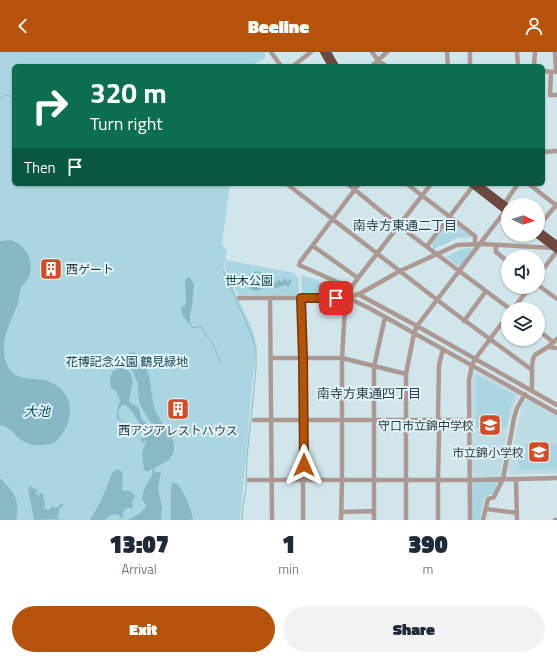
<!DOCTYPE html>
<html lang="en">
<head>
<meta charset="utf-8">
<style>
	:root { --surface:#fff; --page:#f2f2f3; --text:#1f2937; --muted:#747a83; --accent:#b45309 }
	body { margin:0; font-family:"Titillium Web","Noto Sans JP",sans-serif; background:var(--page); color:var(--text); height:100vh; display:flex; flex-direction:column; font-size:15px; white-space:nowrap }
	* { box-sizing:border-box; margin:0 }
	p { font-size:13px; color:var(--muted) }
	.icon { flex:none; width:22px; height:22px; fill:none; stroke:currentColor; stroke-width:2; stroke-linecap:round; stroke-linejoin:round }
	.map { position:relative; height:468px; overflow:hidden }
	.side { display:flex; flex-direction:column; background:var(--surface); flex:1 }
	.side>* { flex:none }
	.hud { position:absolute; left:12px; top:12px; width:533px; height:122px; border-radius:6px; box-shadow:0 1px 3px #0004; background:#0b6e4f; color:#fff; overflow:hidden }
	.needle { width:26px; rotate:94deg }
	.buttons { position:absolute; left:501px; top:146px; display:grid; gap:8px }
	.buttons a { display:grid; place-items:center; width:44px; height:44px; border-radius:50%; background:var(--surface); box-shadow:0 1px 3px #0004; font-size:20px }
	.pin { position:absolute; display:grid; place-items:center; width:34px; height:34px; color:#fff; margin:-17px; border-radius:8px; box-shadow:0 2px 6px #0006 }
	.me { position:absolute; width:44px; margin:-22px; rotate:0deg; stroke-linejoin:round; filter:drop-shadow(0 0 3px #0008) }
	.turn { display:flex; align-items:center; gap:14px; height:84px; padding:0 12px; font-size:18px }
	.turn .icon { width:52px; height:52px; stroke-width:2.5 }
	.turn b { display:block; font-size:28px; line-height:34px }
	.then { display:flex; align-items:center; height:38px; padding:0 12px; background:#0003; gap:8px; font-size:15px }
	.eta { display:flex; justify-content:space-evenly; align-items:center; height:68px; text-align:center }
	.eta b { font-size:24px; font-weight:800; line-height:28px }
	.action { display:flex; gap:8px; margin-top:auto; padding:8px 12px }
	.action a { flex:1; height:46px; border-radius:24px; background:var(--accent); color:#fff; font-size:16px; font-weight:800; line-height:46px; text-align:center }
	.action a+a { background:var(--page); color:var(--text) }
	header { display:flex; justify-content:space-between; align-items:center; height:52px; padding:0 12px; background:var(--accent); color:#fff; font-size:18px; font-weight:800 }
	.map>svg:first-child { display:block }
	.built { fill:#bedce4 }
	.green { fill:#aad6e2 }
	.forest { fill:#89b9c6 }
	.water { fill:#88b8c4; fill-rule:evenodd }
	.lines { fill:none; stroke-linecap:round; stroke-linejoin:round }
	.stream { stroke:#88b8c4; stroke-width:1 }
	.minor { stroke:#ad9994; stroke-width:4.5 }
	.highway { stroke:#6d483e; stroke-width:6 }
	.route-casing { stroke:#753606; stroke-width:10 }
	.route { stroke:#b45309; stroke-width:7 }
	.labels { text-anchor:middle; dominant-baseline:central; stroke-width:4; stroke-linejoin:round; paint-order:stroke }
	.poi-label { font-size:12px; fill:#353d40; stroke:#dff3f9; text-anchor:end }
	.park-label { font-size:12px; fill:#18434e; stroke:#dff3f9 }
	.neighbourhood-label { font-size:13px; fill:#324247; stroke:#dff3f9 }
	.water-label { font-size:13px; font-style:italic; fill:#074e5c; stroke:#dff3f9 }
</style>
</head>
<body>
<header><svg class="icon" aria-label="back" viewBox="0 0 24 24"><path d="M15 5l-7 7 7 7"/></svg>Beeline<svg class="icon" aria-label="person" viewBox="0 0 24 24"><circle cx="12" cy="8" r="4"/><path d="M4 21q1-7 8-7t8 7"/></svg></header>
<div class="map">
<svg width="557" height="468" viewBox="0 0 557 468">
	<rect width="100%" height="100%" fill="#d1e6eb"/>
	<path class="built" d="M475,319l45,23 -5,8 -6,19 -9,57 -28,-1v-103z
		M528,347l29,17v57l-47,2 -3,-3 15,-67 3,-4z"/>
	<path class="green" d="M0,0h265v6l-13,8h-238v118h216l-8,59 5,9 -3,15 29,64c6,21 0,43 -2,64 -3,42 -7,83 -11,125h-240z
		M450,168l23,17 -15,1 -24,11 -3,-4z
		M474,196l-14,19 -14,-10 15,-8z
		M226,208l68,13 4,5 1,18 -61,-1 -13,-28z
		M301,223c15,4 28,11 41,18v3h-40z
		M478,324l36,18 -8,34 -30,-1 -1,-49z
		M557,392v25l-38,1 -1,-25z
		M472,430h26l-4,12 -8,2 -2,4 -4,20h-8z"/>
	<path class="forest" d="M134,300c23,20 12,40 24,64 6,12 17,19 16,33 -1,14 -18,16 -27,23l-3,-2 -2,-17 9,-26 -1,-6 -10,-16 -2,-11v-10l-12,-28 3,-3z
		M117,417l6,3 -1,18 8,1 5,5 -3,5 1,5 -2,3 -3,-2 -6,6 2,3 -2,2 -5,-4 -8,2 -4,4h-15l11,-19 11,-28z
		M156,420h5l-3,16 4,19 -1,13h-33l14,-8 4,-6 -4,-7c2,-12 6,-19 14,-27z
		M0,426c13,13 21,22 16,42h-16z
		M172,431h4c7,5 16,28 17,37h-22v-29z
		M30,434l8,5 -2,3 5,3 -2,-3 1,-2 4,3 -1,2 2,7 -1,5 5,1 3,-4 4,2 5,-4h2v2l-4,3v5l-2,2 3,4 -4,-1 -22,1 -6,-31z"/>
	<path class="water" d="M10,188c15,4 25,20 19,36 -1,4 -6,8 -8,12 -2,6 -2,12 -4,18 -5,12 -11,24 -13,37 -1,12 1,23 10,31 11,8 29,1 43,12 17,12 16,33 5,48 -2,4 -7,9 -11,10 -4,1 -11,1 -15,1 -18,0 -22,-18 -36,-20v-184z
		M256,219l4,1 4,3v3h5l7,5 2,-4 3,3 4,-4 3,4 2,-3 2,2 -4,6 -2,-2 -10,3 -9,-1 -11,4 -6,-2 -3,-7 3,-7z
		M189,225l2,2 3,5 -2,23 -2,6v10l-1,1 -6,-8 -2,-8 5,-4 -1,-24z
		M120,316c20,2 10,22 9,34l10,6 2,10 6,6 3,10 8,2 6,9 -1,7 -9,16 1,9 -6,15 1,6 -2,3 2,13 -3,4 -7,-3 4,-6 3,-1 -1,-3 2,-8v-5l5,-14 -1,-11 10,-15 1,-6 -7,-9 -7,1 -7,5 -1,-6 -11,-4 -8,-12 -5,-2v-7l3,-12 -4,-9 -5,-3 -1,-9 3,-8zM122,353h4l6,6 7,12 8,5 1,6 -4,4 -14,-6 -7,-11 -4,-3 -1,-6z"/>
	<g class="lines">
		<path class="stream" d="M0,47l6,-4 8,2
			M223,219l24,53 9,23v22l-9,87 -1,33 -3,17 -1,14
			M190,271l3,5 8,-2 6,11 5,5 9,21"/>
		<path class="minor" d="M271,0l10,14
			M372,0l6,8 8,6
			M447,0l1,14
			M470,0v14
			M517,0l1,14
			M555,0l1,20
			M293,14l18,-14
			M372,14l15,-14
			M534,14l1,-14
			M543,19l10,1
			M551,20l-1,23h7
			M543,100l14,-1
			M287,132l162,125 83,61
			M348,132l51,42 111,83
			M407,132l68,52v8
			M529,132l28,22
			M538,175l19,-23
			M496,193v7l12,10
			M313,194l45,32
			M427,194l46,-60
			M300,210l59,-78
			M299,213l52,23
			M538,224l19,-25
			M538,233l19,14
			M358,242l59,32 140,79
			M239,246h109l13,-5 39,-22 57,-26 24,-1 73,4
			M270,246l2,222
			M301,246l2,60v162
			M348,246l21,10 188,105
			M513,257l17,-22
			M464,269l22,-30
			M538,278l15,12
			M548,295l9,1
			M271,306h71l64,16
			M532,339v-25l1,-7 2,-4 13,-8 9,-8
			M254,368h215
			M516,427l1,41
			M249,428h221l87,-2
			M486,457l31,4
			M341,460l33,-1
			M341,468l1,-40v-122l3,-51 6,-19 7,-10 73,-94
			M374,468v-153l11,-50
			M406,468v-146l8,-41 3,-7 88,-115 -1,-7 14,-20
			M438,468v-41l1,-46 -1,-18 1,-50 4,-16
			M470,468l-1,-140 3,-15 3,-6 33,-44
			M483,468l5,-21 6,-2 9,-18 11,-61 3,-10 8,-14
			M555,468h2"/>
		<path class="highway" d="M323,0l8,14
			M328,0l8,14
			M471,132l37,29
			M479,133l29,22
			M538,178l19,14
			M537,183l20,15"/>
	</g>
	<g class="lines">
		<g class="route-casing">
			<path id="route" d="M304,413l-1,-107 -2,-60h35"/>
		</g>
		<use href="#route" class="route"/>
	</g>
	<defs>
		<g id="building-square" transform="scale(1.15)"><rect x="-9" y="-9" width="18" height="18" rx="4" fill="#d44b25" stroke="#dff3f9"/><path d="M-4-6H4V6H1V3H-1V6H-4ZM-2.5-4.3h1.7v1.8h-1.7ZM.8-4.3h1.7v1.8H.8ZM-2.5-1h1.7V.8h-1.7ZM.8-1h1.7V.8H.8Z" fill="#fff"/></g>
		<g id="school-square" transform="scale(1.15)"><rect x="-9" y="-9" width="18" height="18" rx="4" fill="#d44b25" stroke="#dff3f9"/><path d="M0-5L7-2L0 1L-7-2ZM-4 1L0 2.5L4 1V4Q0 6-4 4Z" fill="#fff"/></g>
	</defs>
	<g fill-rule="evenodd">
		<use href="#building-square" x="51" y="217"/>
		<use href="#building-square" x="178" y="357"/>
		<use href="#school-square" x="490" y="373"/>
		<use href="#school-square" x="539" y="400"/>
	</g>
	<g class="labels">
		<g class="poi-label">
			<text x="66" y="217" text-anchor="start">西ゲート</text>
			<text x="474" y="373">守口市立錦中学校</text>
			<text x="178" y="378" text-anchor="middle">西アジアレストハウス</text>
			<text x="524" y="400">市立錦小学校</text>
		</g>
		<g class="park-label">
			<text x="249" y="228">世木公園</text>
			<text x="127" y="309">花博記念公園 鶴見緑地</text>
		</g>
		<g class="neighbourhood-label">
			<text x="405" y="173">南寺方東通二丁目</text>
			<text x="369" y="341">南寺方東通四丁目</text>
		</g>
		<g class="water-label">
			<text x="37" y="359">大池</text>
		</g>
	</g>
</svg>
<div class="buttons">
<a><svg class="needle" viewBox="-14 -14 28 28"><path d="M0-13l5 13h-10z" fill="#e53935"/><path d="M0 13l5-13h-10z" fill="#747a83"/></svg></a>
<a><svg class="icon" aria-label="sound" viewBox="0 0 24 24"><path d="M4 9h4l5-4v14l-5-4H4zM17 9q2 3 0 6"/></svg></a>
<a><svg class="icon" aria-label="layers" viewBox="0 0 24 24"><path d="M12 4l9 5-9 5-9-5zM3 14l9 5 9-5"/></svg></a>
</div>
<div class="pin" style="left:336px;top:246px;background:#d93025"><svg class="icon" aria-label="arrive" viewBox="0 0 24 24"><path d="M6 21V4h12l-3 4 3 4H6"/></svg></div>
<svg class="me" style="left:304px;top:413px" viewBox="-20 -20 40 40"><path d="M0-17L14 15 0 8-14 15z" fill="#b45309" stroke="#fff" stroke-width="4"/></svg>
<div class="hud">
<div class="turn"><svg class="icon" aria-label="right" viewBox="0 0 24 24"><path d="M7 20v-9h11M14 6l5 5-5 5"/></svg><div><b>320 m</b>Turn right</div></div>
<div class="then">Then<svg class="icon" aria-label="arrive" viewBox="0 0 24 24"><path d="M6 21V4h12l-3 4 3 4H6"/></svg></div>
</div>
</div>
<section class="side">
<div class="eta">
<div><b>13:07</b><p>Arrival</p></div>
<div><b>1</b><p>min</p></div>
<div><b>390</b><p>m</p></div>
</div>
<div class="action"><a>Exit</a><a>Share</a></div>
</section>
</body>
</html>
